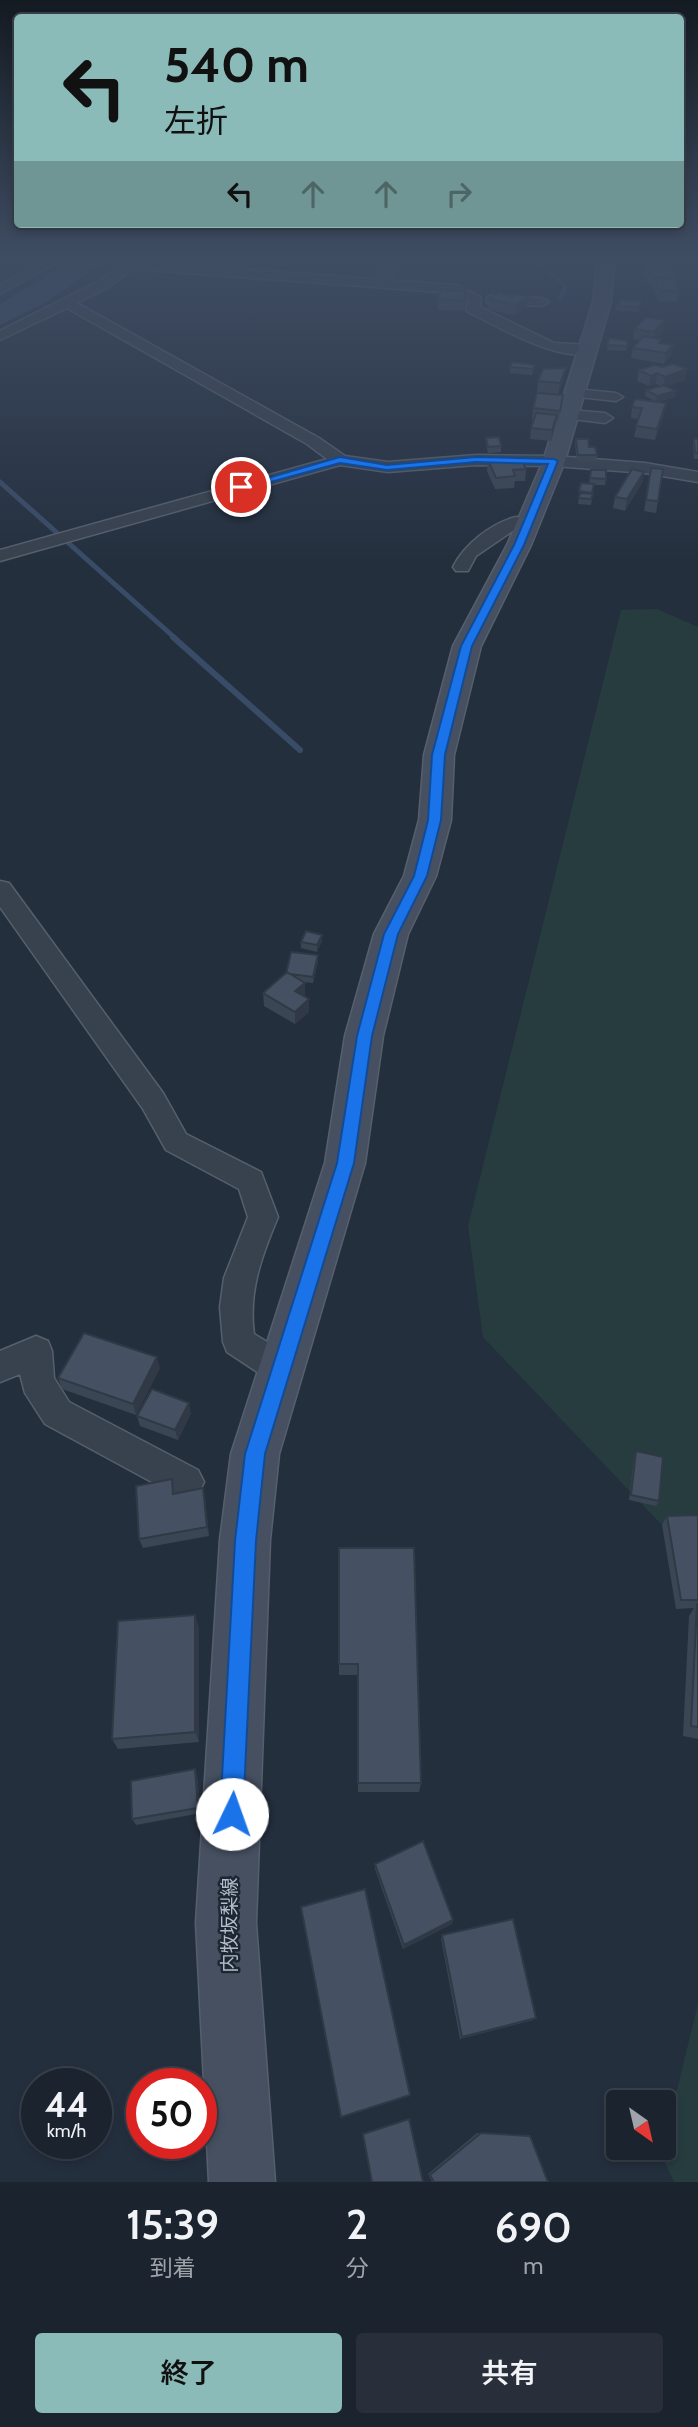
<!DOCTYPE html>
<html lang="ja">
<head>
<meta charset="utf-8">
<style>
	:root { --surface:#1b232e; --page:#282f3a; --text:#f1f3f6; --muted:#a0a4aa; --line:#39404a; --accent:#8bbbb9 }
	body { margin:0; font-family:Cabin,"Noto Sans JP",sans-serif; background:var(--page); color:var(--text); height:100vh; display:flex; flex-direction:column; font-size:26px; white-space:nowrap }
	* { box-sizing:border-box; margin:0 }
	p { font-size:23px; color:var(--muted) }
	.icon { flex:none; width:38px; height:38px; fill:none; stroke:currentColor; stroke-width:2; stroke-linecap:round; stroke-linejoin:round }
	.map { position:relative; height:2182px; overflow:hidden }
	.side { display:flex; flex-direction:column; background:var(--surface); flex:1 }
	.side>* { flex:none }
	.guide { position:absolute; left:14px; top:14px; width:670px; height:214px; border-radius:7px; box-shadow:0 4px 10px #0003,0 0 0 2px var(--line); background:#8bbbb9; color:#111; overflow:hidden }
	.needle { width:46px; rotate:146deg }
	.controls { position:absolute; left:606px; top:2090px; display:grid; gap:14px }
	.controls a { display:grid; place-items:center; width:70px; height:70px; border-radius:7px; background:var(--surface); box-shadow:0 4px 10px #0003,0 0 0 2px var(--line); font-size:35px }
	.speed { position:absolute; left:21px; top:2068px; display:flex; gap:14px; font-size:35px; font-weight:700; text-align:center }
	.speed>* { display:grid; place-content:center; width:91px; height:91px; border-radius:50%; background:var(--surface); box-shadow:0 4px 10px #0003,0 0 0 2px var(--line); line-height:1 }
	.speed small { font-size:18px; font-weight:400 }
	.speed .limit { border:10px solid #d22; background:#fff; color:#111 }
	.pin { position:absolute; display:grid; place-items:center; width:60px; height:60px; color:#fff; margin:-30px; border:4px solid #fff; border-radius:50%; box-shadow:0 2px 7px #0007 }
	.me { position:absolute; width:77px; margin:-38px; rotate:3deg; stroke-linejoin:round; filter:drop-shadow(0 0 5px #0008) }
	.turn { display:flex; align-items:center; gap:24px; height:147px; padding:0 35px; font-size:32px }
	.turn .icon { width:91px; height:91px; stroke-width:2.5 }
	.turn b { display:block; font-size:49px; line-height:60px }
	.lanes { display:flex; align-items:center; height:66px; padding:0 35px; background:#0003; justify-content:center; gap:35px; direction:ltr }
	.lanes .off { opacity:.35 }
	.eta { display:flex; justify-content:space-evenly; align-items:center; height:119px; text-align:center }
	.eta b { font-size:42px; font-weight:600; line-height:49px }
	.cta { display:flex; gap:14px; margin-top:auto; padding:14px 35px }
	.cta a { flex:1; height:80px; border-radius:7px; background:var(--accent); color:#111; font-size:28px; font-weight:600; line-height:80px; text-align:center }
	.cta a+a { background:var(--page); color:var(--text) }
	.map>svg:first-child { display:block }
	.green { fill:#263c3f }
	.water { fill:#394c67 }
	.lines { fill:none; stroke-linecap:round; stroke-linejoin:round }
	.stream-far2 { stroke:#394c67; stroke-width:3.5 }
	.stream-far1 { stroke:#394c67; stroke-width:5 }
	.stream { stroke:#394c67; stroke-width:6 }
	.minor-casing { stroke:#565f6c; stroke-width:3 }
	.secondary-casing { stroke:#565f6c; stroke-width:3 }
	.minor { fill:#38414e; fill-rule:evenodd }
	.secondary { fill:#465061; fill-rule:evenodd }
	.wall { fill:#3b4654 }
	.shaded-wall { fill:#303945 }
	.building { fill:#455162; stroke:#303945; stroke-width:2 }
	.route { fill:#1a73e8; stroke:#114b97; stroke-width:2 }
	.labels { text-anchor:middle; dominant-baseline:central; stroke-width:5; stroke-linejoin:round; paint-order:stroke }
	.street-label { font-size:19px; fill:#b4bcc9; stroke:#1d2633 }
</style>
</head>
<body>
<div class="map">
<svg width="698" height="2182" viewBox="0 0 698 2182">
	<rect width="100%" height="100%" fill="#242f3e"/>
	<path class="green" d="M657,609l41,18v936l-215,-226 -15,-111 153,-616z
		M698,2004v178h-24l-14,-30 3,-5z"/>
	<path class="water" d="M79,257h32l-64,45 -47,23v-21z"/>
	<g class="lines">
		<path class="stream-far2" d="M533,257l33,30 -6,11"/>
		<path class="stream-far1" d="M0,482l175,156"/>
		<path class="stream" d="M173,637l127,113"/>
		<g class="minor-casing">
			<path id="minor" d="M50,257h16l-66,37v-9z
				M132,257h15l-5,5 314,23 25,12 -1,10 74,36 34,2 7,4c-24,21 -102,-25 -127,-37l-2,-3 3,-8 -16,-8 -320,-24 -26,19 -30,15 242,135 26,18 43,6 88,-7 78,1 91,7 53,9v10l-53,-9 -91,-7 -78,-1 -88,7 -48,-7 -340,96v-11l327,-91 -20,-15 -240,-136 -67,32v-9l97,-49z
				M492,296l50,2 7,4 -7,4 -55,-3v-6z
				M575,389l41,4 7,4 -7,4 -46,-5 -2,-3 2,-3z
				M569,410l36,3 8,5 -8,5 -41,-5 -3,-3 3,-3z
				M516,517l18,3 3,4 -3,4h-15l-8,4 -35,24 -8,15h-12l-3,-4c11,-22 38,-44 63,-50z
				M0,881l9,2 154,210 23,41 75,38 17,45c-16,38 -30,75 -24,117l38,23 5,11 -5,11 -12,4 -12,-4 -41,-27 -4,-10 -3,-35 4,-29 24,-61 -9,-28 -73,-39 -23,-41 -143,-202z
				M36,1336l12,5 4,10 2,27 15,24 129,68 6,12 -6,12 -12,5 -12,-5 -129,-70 -20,-31 -5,-19 -20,8v-31z"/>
		</g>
		<g class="secondary-casing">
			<path id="secondary" d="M598,257h17l-4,45 -46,159 -34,84 -50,101 -27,109 -3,65 -15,56 -28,58 -25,102 -18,127 -86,291 -9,86 -14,383 19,259h-66l-13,-259 24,-383 11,-86 94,-291 20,-127 29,-102 30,-58 15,-56 5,-65 29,-109 54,-101 36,-84 50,-159z"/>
		</g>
		<use href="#minor" class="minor"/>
		<use href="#secondary" class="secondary"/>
	</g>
	<path class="wall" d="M400,260v5l-5,15 -21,-1v-10z
		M645,265l32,11 -1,5 3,10 -2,11 -19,-1 -4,-14h-2l-9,-12z
		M466,291v10l-3,10 -25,-1v-11z
		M489,299l38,8 -12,8 -27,-6z
		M641,301l-2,11 -24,-1 1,-5z
		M665,320l-2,11 -7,8h5v4l12,2 -2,11 -7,8 -33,-6 2,-10 6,-8 -6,-1 1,-10z
		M609,338l19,3 -2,10 -19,-1z
		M535,365l-3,10 -22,-2v-6z
		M654,365l31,15 -18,6 8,11 -18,5 7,12 -9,26 -21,-3 4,-18 -7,-1 1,-11 23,-6 -10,-5 1,-6 14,-4 -4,-2 -7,2 -12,-5 2,-11z
		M564,378l-6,16 -21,-2 1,-11z
		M562,406l-4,16h-2l-5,19 -21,-2 1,-11 3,-8h-2l1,-12z
		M486,438l15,8v6l-13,1 -2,-9z
		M576,439l13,8 8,8 -1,6h-19l-2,-16z
		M694,439h4v20h-4l-1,-15z
		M488,460l38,9 -1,12h-10l-1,7 -19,1 -8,-18z
		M651,468l12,1 -7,44 -12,-2z
		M591,470l15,9 -1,6h-11l-3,20 -13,-1 3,-21 8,1z
		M644,472l-2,11 -17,28 -12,-3 2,-11z
		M322,935v6l-5,11 -16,-4v-6z
		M318,955v7l-5,21 -9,-1 1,13 -1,1 5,16 -14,12 -31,-18 -1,-13z
		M160,1368l-24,47 -74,-26 -4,-11z
		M191,1413l-13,27 -38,-14 -3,-10z
		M636,1451l23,50 -3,5 -27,-6 5,-43z
		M203,1488l2,10 4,38 -66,12 -4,-9 35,-50 1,5z
		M698,1515v224l-15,-3 6,-120 5,-8 -18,1 -14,-84 5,-9z
		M339,1548l82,235 -2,9h-61v-117h-19z
		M199,1627v115l-81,7 -6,-10z
		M195,1769l2,6 4,38 -65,12 -4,-6z
		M375,1864l78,56 -1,4 -49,25 -28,-80z
		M442,1935l94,83 -3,2 -73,19 -19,-100z
		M477,2133h4l67,49h-116l-4,-8z"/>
	<path class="shaded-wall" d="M400,260v5l-5,15v-10l3,-9z
		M528,297l-1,10 -12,8 1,-10z
		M665,320l-2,11 -11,12 2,-11z
		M673,345l-2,11 -7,8 2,-11z
		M566,368l-2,10 -6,16 2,-11z
		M687,369l-2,11 -22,8 2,-11z
		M657,373l-1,11 -7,2 2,-10z
		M676,391l-1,6 -19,5 1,-6z
		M666,403l-2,11 -9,26 2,-11z
		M557,415l-2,11 -4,15 1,-11z
		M644,472l-2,11 -17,28 2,-12z
		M322,935v6l-5,11v-7z
		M318,955v7l-5,21v-6z
		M305,983v12l-9,9 -1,-13z
		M309,999v13l-14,12v-12z
		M157,1357l3,11 -24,47 -3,-11z
		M189,1403l2,10 -13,27 -3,-10z
		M203,1488l2,10 4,38 -2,-9z
		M195,1615l4,12v115l-4,-10z
		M195,1769l2,6 4,38 -3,-5z
		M453,1920l-1,4 -49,25 1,-4z"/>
	<path class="building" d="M380,258l20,2 -2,4v-3l-19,-1z
		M376,260l22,1 -3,9 -21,-1z
		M667,264l10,12 -24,1 -8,-12z
		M655,278h20l4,13h-20z
		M453,287l13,1 -1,3 -19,-1z
		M441,290l25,1 -2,10 -26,-2z
		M499,293l13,4 6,-3 10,3 -12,8 -27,-6z
		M621,300l20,1 -1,6 -24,-1z
		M646,317l19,3 -11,12 -20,-3z
		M643,336l18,3 -2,4 14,2 -7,8 -33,-5z
		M609,338l19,3 -1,5 -20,-1z
		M512,362l23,3 -2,4 -23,-2z
		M673,364l14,5 -22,8 -8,-4 -6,3 -12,-6 15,-5 8,2z
		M566,368l-6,15 -22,-2 5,-12z
		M664,385l12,6 -19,5 -11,-6z
		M537,393l26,2 -3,16 -27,-3z
		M635,399l31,4 -9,26 -21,-3 6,-18 -10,-1z
		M536,413l21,2 -5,15 -21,-2z
		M499,437l2,9 -13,1 -2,-9z
		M576,439h12l1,8h6l2,8h-19z
		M694,439h4v14h-3z
		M521,458l5,11 -13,1 2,6 -19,2 -8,-18z
		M651,468l12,1 -5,32 -12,-1z
		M632,469l12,3 -17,27 -12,-2z
		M591,470h15v9l-16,-1z
		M581,483l13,1 -2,9 -13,-2z
		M580,493l13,1 -2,5 -12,-1z
		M306,931l16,4 -5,10 -16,-3z
		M291,952l27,3 -5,22 -23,-3 -3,-2 -1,2z
		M287,972l18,11 -10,8 14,8 -14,13 -32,-19z
		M84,1333l73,24 -24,47 -75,-26z
		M152,1389l37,14 -14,27 -38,-14z
		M636,1451l27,6 -4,44 -28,-6z
		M172,1479l1,15 30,-6 4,39 -68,12 -3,-53z
		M698,1515v85h-17l-14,-84z
		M339,1548h75l7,235h-63v-119h-19z
		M697,1604h1v123l-7,-1z
		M195,1615v117l-83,7 6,-118z
		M195,1769l3,39 -66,11 -1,-38z
		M423,1841l30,79 -49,25 -29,-81z
		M365,1889l45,206 -69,22 -40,-210z
		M513,1919l23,99 -74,19 -20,-102z
		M409,2119l14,63h-51l-9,-48z
		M481,2133l49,3 18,46h-114l-4,-7z"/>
	<linearGradient id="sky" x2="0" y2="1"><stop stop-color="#141a22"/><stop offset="0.46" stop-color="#3f4d63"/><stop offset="1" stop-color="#3f4d63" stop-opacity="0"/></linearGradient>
	<rect width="698" height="563" fill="url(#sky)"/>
	<path class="route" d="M340,457l47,8 89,-8 78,2 4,2 -34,84 -52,101 -27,109 -4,65 -14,56 -29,58 -26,102 -18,127 -89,291 -9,87 -13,273 -3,8 -8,4 -9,-4 -3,-8 15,-273 10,-87 92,-291 20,-127 27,-102 30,-58 14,-56 4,-65 29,-109 53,-101 34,-81 -72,-2 -89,8 -47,-7 -99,27 -4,-3z"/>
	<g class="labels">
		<g class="street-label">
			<text transform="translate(229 1925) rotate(-90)">内牧坂梨線</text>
		</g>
	</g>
</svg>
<div class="controls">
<a><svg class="needle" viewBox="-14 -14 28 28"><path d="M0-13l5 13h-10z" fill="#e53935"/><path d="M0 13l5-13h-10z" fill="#a0a4aa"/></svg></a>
</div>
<div class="speed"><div>44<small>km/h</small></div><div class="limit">50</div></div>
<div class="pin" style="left:241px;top:487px;background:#d93025"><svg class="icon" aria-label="arrive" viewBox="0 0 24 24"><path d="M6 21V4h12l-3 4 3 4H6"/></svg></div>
<svg class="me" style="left:232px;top:1814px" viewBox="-20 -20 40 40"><circle r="19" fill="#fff"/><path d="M0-13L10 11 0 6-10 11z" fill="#1a73e8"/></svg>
<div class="guide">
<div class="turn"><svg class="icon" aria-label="left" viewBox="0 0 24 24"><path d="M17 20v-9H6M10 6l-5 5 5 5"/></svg><div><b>540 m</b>左折</div></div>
<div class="lanes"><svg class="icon" aria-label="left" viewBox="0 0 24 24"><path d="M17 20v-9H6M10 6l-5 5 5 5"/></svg><svg class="icon off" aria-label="ahead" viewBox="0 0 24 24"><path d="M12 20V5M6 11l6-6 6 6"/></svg><svg class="icon off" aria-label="ahead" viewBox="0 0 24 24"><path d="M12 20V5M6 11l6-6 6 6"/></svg><svg class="icon off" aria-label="right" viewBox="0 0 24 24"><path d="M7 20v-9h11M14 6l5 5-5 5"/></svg></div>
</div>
</div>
<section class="side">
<div class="eta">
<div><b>15:39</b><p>到着</p></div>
<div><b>2</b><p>分</p></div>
<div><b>690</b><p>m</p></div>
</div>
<div class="cta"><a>終了</a><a>共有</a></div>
</section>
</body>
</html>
